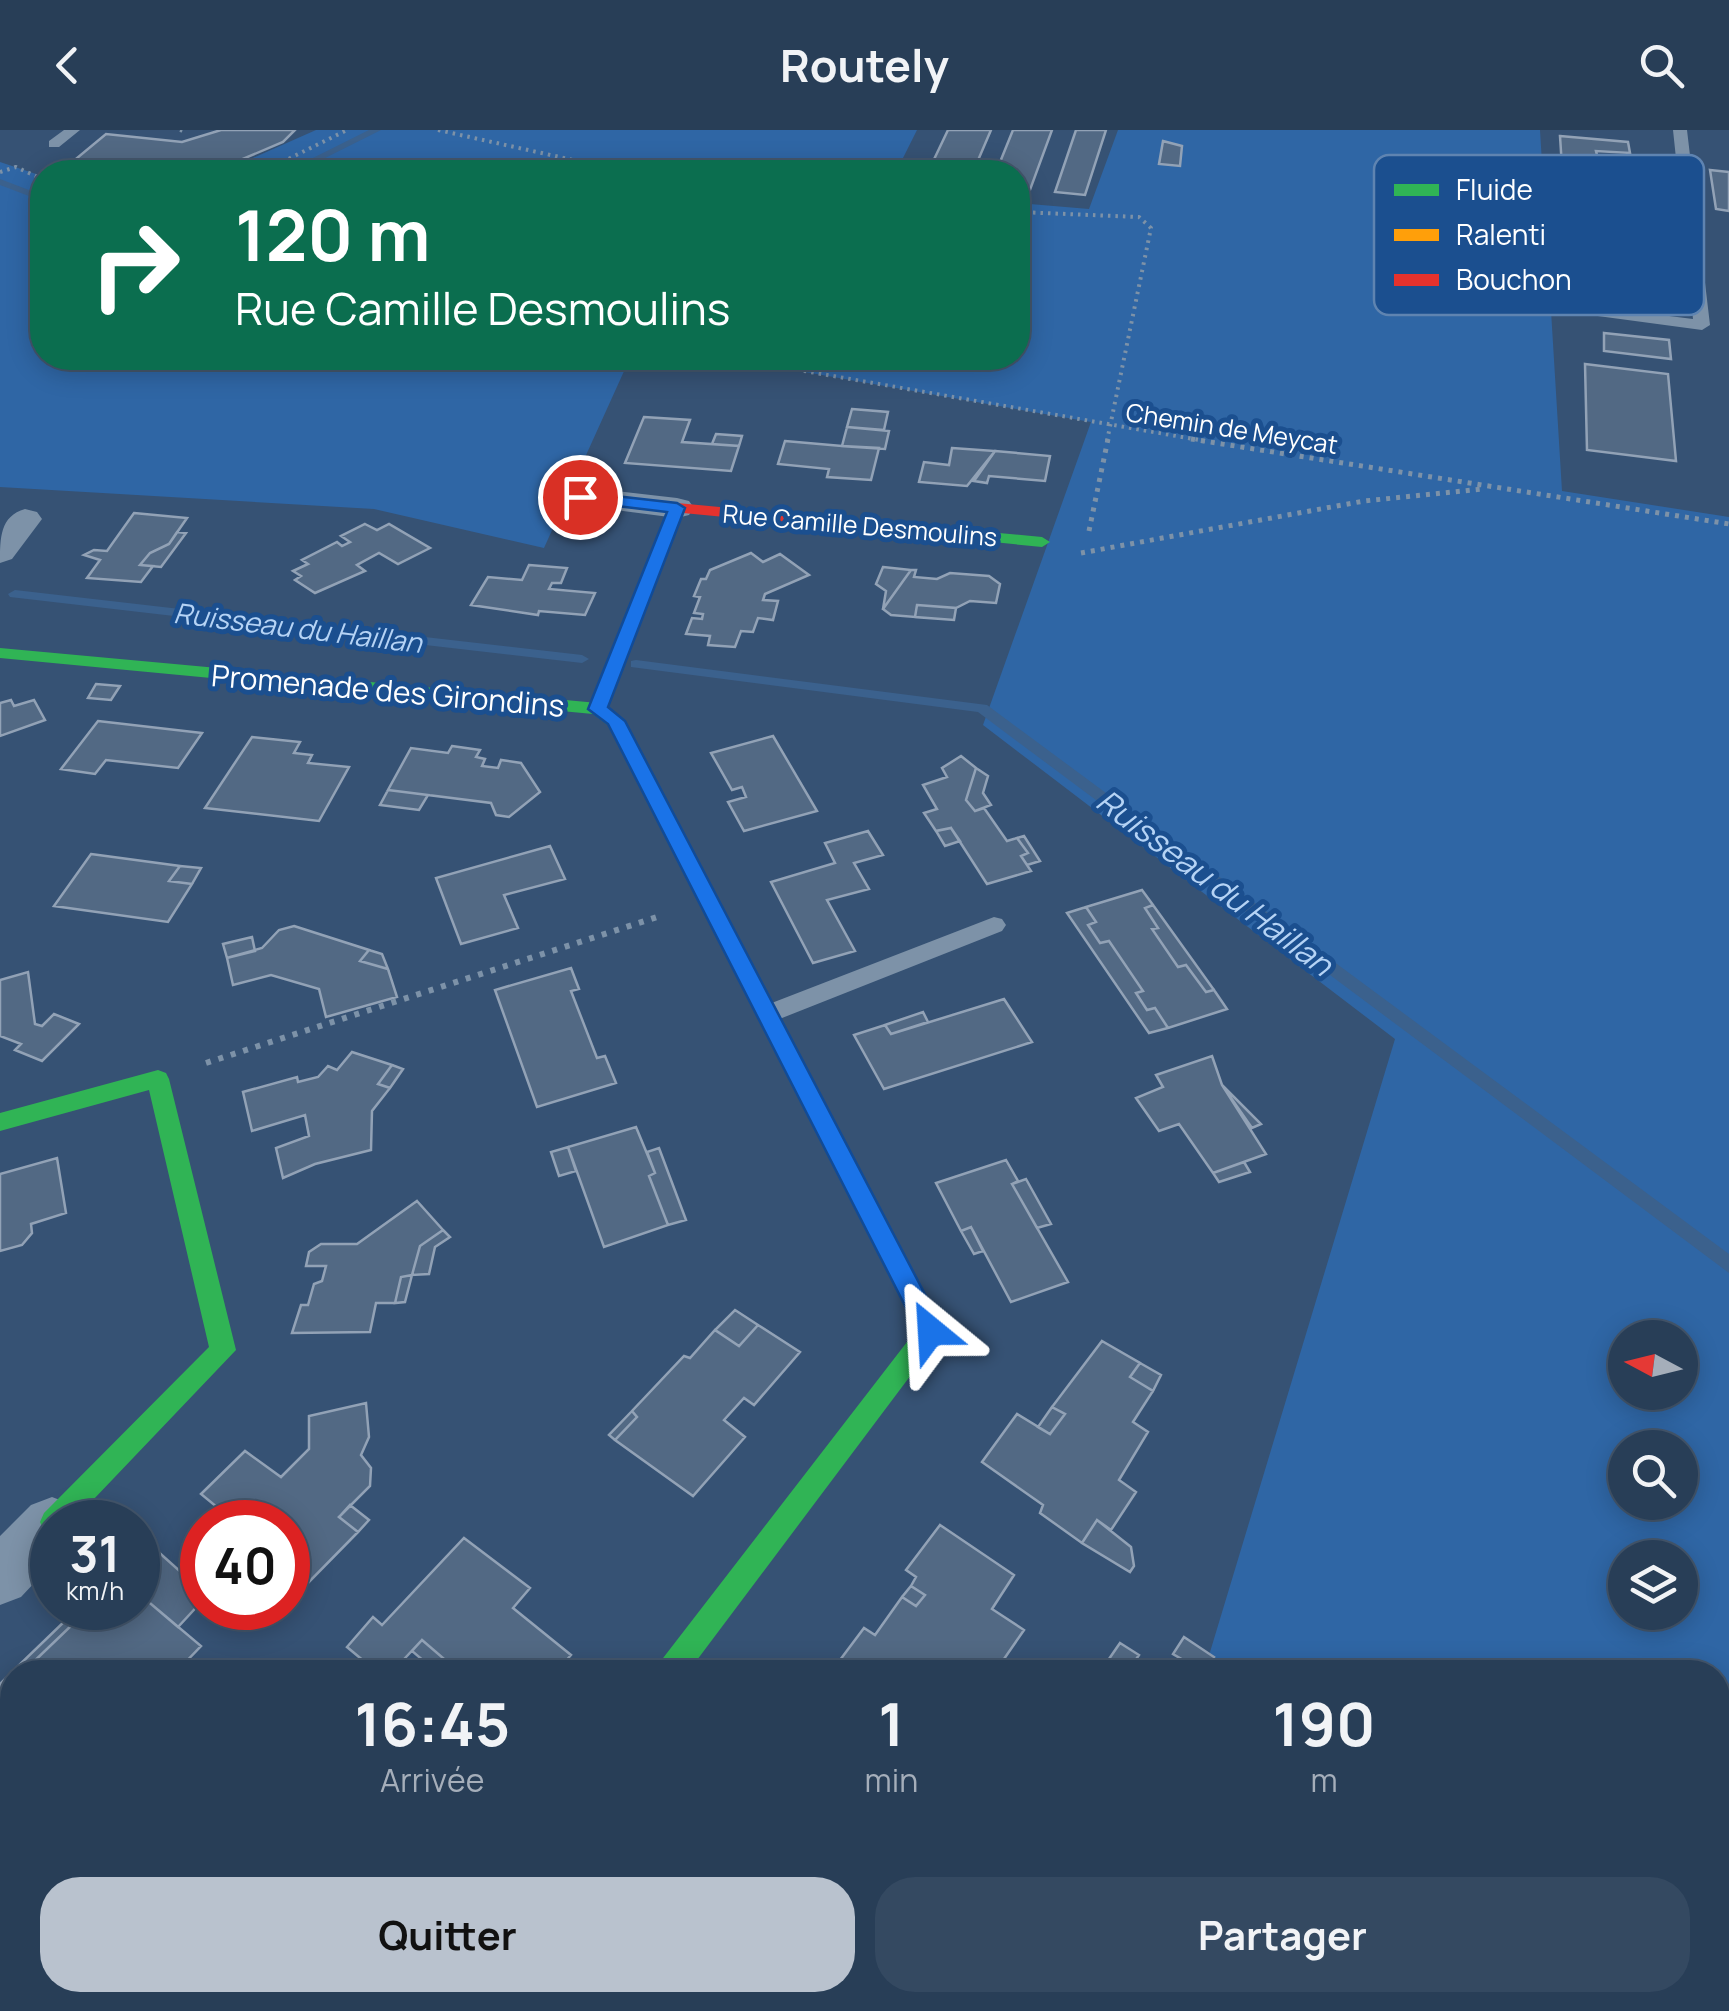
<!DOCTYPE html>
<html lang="fr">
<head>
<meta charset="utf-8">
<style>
	:root { --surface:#283e57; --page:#344961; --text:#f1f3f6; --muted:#a5aeba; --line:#44576d; --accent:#b9c2ce }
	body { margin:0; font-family:Manrope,sans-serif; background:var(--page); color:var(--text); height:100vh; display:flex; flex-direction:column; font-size:38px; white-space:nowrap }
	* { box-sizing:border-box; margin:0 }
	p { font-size:32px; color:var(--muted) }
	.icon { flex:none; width:55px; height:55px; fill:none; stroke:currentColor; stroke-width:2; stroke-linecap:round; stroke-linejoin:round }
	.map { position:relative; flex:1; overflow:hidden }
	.panel { position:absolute; left:0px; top:1530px; width:1730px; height:352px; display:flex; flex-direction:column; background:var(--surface); border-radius:40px 40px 0 0; box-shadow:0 5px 25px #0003,0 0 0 2px var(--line) }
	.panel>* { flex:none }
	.banner { position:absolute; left:30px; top:30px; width:1000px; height:210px; border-radius:40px; box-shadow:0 5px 25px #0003,0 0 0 2px var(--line); background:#0b6e4f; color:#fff; overflow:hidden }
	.needle { width:65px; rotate:277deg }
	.tools { position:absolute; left:1608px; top:1190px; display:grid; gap:20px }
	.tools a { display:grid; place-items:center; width:90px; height:90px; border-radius:50%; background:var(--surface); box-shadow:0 5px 25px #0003,0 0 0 2px var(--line); font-size:50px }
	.speed { position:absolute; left:30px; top:1370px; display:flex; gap:20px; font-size:50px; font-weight:700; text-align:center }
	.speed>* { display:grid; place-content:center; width:130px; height:130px; border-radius:50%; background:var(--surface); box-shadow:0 5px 25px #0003,0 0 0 2px var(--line); line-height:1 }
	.speed small { font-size:25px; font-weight:400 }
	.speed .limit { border:15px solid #d22; background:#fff; color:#111 }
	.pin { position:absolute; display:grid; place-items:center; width:85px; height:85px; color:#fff; margin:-42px; border:5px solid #fff; border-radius:50%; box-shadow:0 2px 10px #0007 }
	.me { position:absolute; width:110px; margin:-55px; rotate:333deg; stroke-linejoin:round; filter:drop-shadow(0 0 8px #0008) }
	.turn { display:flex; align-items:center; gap:35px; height:210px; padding:0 40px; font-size:45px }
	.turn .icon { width:130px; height:130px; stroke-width:2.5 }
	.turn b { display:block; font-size:70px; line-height:85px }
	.eta { display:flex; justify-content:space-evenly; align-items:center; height:170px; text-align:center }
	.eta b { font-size:60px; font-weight:700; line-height:70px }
	.action { display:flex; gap:20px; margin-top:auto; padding:20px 40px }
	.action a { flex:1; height:115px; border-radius:40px; background:var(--accent); color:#111; font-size:40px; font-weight:700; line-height:115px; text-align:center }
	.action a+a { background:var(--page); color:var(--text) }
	header { display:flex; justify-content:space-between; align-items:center; height:130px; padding:0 40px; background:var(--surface); font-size:45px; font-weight:700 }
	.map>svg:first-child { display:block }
	.green { fill:#2f66a5; fill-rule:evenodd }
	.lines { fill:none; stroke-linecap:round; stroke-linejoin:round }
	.stream { fill:#3b618d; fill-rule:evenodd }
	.building { fill:#526984; stroke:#92a2b6; stroke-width:2.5 }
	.path-far2 { stroke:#7d92a8; stroke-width:4; stroke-dasharray:2.5 5; stroke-linecap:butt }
	.path-far1 { stroke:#7d92a8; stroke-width:5; stroke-dasharray:4 6; stroke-linecap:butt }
	.path { stroke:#7d92a8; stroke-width:6; stroke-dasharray:5 8; stroke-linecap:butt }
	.lane { fill:#7d92a8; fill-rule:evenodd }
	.street { fill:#7d92a8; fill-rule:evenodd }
	.fast { fill:#30b455; fill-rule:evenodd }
	.slow { fill:#ff9f0a; fill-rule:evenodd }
	.jam { fill:#e5322d; fill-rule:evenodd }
	.route { fill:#1a73e8; stroke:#114b97; stroke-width:2.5 }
	.labels { text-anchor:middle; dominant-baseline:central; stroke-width:10; stroke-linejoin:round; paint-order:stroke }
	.far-street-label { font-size:25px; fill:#fff; stroke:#1b4f8f }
	.far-water-label { font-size:28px; font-style:italic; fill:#b5d3f5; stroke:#1b4f8f }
	.street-label { font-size:30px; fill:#fff; stroke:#1b4f8f }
	.water-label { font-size:32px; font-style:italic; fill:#b5d3f5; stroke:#1b4f8f }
	.key { fill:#1b4f8f; stroke:#5f84b1; stroke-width:2.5 }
	.key-label { font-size:28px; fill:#fff }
</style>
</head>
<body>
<header><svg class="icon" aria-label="back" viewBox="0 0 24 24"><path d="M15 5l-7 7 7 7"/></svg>Routely<svg class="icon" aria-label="search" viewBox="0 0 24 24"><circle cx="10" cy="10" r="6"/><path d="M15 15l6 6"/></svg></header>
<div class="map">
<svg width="1729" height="1881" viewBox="0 0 1729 1881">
	<rect width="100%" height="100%" fill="#365274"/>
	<path class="green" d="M316,0h601l-21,42h-675z
		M1118,0h422l22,361 167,26v1494h-627l4,-11h612v-328h-514l191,-633 -412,-314 108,-303 -366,-64h293v-155l71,6zM1625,1208h55v54h-55zM1625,1318h55v54h-55zM1625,1428h55v54h-55z
		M0,32l42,14v182h588l-86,190 -170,-39 -374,-22z"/>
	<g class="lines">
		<path class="stream" d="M369,0h12l-84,42h-12z
			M0,49l42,16v6l-42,-16z
			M15,460l567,65 7,4 -7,4 -572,-66 -2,-3z
			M636,530l351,45 742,549v19l-751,-561 -347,-45v-6z"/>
	</g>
	<path class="building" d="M221,0h74l-12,12 -71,30h-52l-89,-9 35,-29 76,8z
		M948,0h43l-18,42h-45z
		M1013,0h39l-25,68 -9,-1v-25h-22z
		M1076,0h30l-21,65 -30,-3z
		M1560,6l68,6 2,11 -34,-2 5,20 -39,-4z
		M1163,11l19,5 -2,20 -21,-2z
		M1710,40l19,2v39l-13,-2z
		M1604,203l65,7 2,19 -67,-8z
		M1585,234l83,10 8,87 -89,-11z
		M852,279l36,3 -4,18 -37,-3z
		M644,287l46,3 -8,22 57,4 -8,25 -106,-8z
		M847,297l42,4 -4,18 -43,-3z
		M716,304l26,2 -3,10 -27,-2z
		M785,311l57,5 37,2 -8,32 -44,-3 2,-8 -51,-5z
		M952,318l43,3 -28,35 -48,-4 5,-20 25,3z
		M995,321l55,5 -5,25 -56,-5 -2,7 -13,-2z
		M134,383l53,5 -18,26 -19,9 -10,12 13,1 -12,16 -54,-4 13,-18 -16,-5 10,-5 13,1z
		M365,394l12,6 12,-6 41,24 -32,16 -19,-11 -22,12 8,6 -50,22 -20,-13 6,-4 -8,-5 15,-7 -6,-4 35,-18 5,4 8,-4 -9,-6z
		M177,402l9,1 -25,34 -21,-2 10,-12 19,-9z
		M751,423l12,9 17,-8 29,21 -44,19 -2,6 15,1 -5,19 -15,-2 -5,14 -12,-1 -6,16 -27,-2 2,-9 -24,-2 6,-16 10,1 1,-5 -9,-1 6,-16 -6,-1 7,-17h5l4,-9z
		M529,435l38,3 -6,15h-9l-3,6 46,4 -10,22 -46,-4 -1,4 -67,-10 17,-28 34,3z
		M883,437l28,3 -28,39 3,-18 -10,-7z
		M911,440h5l-2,7 23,2 13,-6 39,3 11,8 -4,19 -26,-2 -14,7 -39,-3 -2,12 -24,-2 -8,-6z
		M917,475l39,3 -2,12 -39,-3z
		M96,554l24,2 -9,14 -23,-2z
		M11,570l3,6 20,-6 11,20 -45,16v-33z
		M98,591l104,12 -24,35 -72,-8 -11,14 -34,-5z
		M773,606l44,75 -73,20 -16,-29 18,-5 -4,-10 -10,3 -21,-37z
		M252,607l48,5 -6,11 18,2 -4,8 41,4 -30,54 -114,-13z
		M452,616l28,4 -4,7 9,2 -3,7 16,2 3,-8 20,3 19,29 -31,25 -13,-2 -5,-12 -103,-13 23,-42 37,5z
		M961,626l15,12 -10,32 9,11 9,-3 23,33 10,-3 11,15 -7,3 10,15 -44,13 -36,-56 -15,3 -12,-18 13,-4 -14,-24 24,-8 -5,-9z
		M976,638l12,8 -5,17 8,12 -16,6 -9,-11z
		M388,660l40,5 -9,15 -39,-5z
		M951,698l9,13 -15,5 -9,-15z
		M868,701l15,24 -29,8 15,26 -42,11 28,51 -42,12 -42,-81 64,-19 -10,-20z
		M1024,706l16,25 -13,4 -6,-9 7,-3 -11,-15z
		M550,716l15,33 -61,16 14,33 -57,16 -25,-66z
		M91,724l89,12 -11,15 23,3 -24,38 -114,-16z
		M180,736l21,2 -9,16 -23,-3z
		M1142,760l11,15 -8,3 13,20 -6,1 26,38 8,-2 20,27 8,-2 13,19 -59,19 -13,-20 -8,2 -11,-17 7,-2 -34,-50 -9,2 -12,-18 8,-3 -10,-15z
		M1153,775l61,85 -8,2 -20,-27 -8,2 -26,-38 6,-1 -13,-20z
		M1086,777l10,15 -8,3 12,18 9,-2 34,50 -7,2 11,17 8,-2 13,20 -19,5 -82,-120z
		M294,796l75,24 -9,11 28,8 9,28 -71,20 -7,-28 -48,-14 -38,10 -6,-27 35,-10 17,-18z
		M252,807l3,14 -28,7 -4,-14z
		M369,820l13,4 6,15 -28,-8z
		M571,838l8,21 -8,2 26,67 8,-2 11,27 -79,24 -42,-117z
		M28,842l7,52 7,2 12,-12 25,10 -37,37 -27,-11 6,-6 -21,-8v-56z
		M1004,869l28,43 -148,47 -30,-54 31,-10 6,9z
		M923,882l5,10 -37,12 -6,-9z
		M352,922l40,13 -14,19 12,4 -18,23 -1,39 -56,14 -32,14 -7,-30 33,-12 -4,-21 -53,16 -9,-39 54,-15 1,5 20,-5 10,-11 9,4z
		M1212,926l10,29 44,69 -53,19 -34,-49 -20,7 -23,-33 27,-11 -7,-12z
		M392,935l11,4 -13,19 -12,-4z
		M1222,955l39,39 -9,4z
		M636,997l19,46 -6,3 19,49 -64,22 -36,-100z
		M568,1017l8,24 -17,5 -8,-24z
		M659,1018l27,72 -18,5 -19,-49 6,-3 -8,-21z
		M57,1028l9,55 -35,11 1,9 -10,12 -22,6v-77z
		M1006,1030l12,21 -6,3 56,98 -57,20 -40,-75 -10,4 -25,-48z
		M1244,1032l6,10 -31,10 -6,-9z
		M1026,1049l25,45 -14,4 -25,-44z
		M417,1071l26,29 -23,16 -8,29 -11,2 -6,26h-19l-6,29 -78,1 9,-28h7l6,-21 8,-3 4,-15h-20l3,-14 12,-8h36z
		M971,1097l12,24 -9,3 -13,-23z
		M443,1100l7,7 -15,10 -6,27 -17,1 8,-29z
		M412,1145l-7,27 -10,1 6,-26z
		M735,1180l23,15 -19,21 -24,-16z
		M758,1195l42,27 -46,53 -10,-7 -20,22 21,17 -52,59 -78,-56 22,-23 -5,-6 52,-55 6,2 25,-28 24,16z
		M1102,1211l38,22 -10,14 23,14 -20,31 15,10 -29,48 17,12 -25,38 -14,-10 -15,23 -42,-30 3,-8 -61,-43 35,-48 33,20 15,-20 -13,-7z
		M1140,1233l21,12 -8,16 -23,-14z
		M366,1273l3,34 -8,18 10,13 -1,18 -31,31 19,15 -51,52 -19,-17v-45h-53l-34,-28 44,-43 36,26 28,-28v-33z
		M1052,1277l13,7 -15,20 -12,-7z
		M632,1281l5,6 -22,23 -6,-5z
		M350,1375l19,15 -11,12 -19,-15z
		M1097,1390l34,27 3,19 -4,6 -48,-29z
		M940,1395l74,50 -22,34 32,21 -29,42h-164l33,-44 11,7 27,-38 14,9 9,-11 -14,-9 5,-9 -10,-7z
		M464,1408l66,50 -17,20 58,47 -15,17h-119l-5,-4 11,-10 -21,-18 -30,32h-15l-30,-25 26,-30 9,8z
		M154,1418l48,43v10l-24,26 -40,-34v-29z
		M911,1456l14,9 -9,11 -14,-9z
		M138,1463l63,53 -25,26h-153l51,-49 -6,-5 10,-10h60z
		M68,1488l6,5 -51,49 -9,-2z
		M1184,1507l30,20 -10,15 -31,-18z
		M422,1510l21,18 -11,10 -20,-17z
		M1120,1513l19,12 -11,16 -19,-12z
		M14,1540l2,2h-4v90l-12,-13v-65z
		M577,1870h63l14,11h-86z"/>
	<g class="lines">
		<path class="path-far2" d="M180,0l7,2
			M438,0l189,42
			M0,42l16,-5 26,12
			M262,42l85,-42
			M1018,82l121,5 12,11 -44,213
			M730,228l475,83"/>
		<path class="path-far1" d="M1191,309l538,85
			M1089,401l19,-92
			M1081,423l283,-52 119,-12"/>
		<path class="path" d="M206,933l454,-147"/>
		<path class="lane" d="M64,0h16l-21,17h-10v-6z
			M1673,0h14l23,195 -8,5 -134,-18v-6l6,-2 119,15z
			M994,787l8,2 4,6 -4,6 -225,89h-18l-3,-6 3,-6z"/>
		<path class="street" d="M581,357l96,11 12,3 5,7 -5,7 -12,3 -108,-14 -5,-7 5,-7z
			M25,379l12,3 5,7 -30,40 -12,4c0,-25 0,-47 25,-54z
			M52,1367l21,8 7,17h-28v42l-31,33 -21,8v-69l31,-31z
			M0,1759l12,5v76l-12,-5z
			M38,1870h75l5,11h-75z
			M380,1870h74l-5,11h-74z"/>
		<path class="fast" d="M869,391l173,16 8,5 -8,5 -179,-18v-6z
			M0,518l598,55 31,25 -9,6 -27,-20 -593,-56z
			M766,873l11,8 167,320 -256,341h-32l4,-10 257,-333 -162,-318z
			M158,940l8,3 3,6 67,271 -164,172h-20v12l-8,-3 -4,-9 4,-9 165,-166 -60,-257 -149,41v-18z"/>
		<path class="slow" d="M620,592l9,6 148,283 -3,6 -8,2 -11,-8 -144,-283z"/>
		<path class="jam" d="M677,373l192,18 8,5 -8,5 -186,-18 -76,196 -2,4h-14l-2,-4 80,-201z"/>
	</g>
	<path class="route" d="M580,362l97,11 8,5 -77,199 17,14 315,602 4,8 -4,8 -9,3 -9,-3 -314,-615 -20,-15 79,-197 -92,-11 -3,-4z"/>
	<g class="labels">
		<g class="far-street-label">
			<text transform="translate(1232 298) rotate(9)">Chemin de Meycat</text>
			<text transform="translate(860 395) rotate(5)">Rue Camille Desmoulins</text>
		</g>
		<g class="far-water-label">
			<text transform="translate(298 497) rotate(7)">Ruisseau du Haillan</text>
		</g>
		<g class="street-label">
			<text transform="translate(388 560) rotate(5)">Promenade des Girondins</text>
		</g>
		<g class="water-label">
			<text transform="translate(1215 752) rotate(37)">Ruisseau du Haillan</text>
		</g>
	</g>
	<rect x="1374" y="25" width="330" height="160" rx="15" class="key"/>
	<rect x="1394" y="54" width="45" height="12" fill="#30b455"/>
	<rect x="1394" y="99" width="45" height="12" fill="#ff9f0a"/>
	<rect x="1394" y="144" width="45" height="12" fill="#e5322d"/>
	<g class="key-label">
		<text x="1456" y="70">Fluide</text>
		<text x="1456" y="115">Ralenti</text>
		<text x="1456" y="160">Bouchon</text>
	</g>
</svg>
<div class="tools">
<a><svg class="needle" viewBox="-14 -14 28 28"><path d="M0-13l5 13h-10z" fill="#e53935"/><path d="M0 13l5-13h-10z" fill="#a5aeba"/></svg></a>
<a><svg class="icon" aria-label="search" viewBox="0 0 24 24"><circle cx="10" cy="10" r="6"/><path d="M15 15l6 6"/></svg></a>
<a><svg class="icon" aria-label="layers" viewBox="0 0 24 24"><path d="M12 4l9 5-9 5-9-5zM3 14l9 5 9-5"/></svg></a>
</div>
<div class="speed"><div>31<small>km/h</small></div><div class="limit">40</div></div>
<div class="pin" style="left:580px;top:367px;background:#d93025"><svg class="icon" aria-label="arrive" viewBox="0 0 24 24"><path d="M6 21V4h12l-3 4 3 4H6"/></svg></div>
<svg class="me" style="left:931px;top:1201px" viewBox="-20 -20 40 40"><path d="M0-17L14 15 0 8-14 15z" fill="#1a73e8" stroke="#fff" stroke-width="4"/></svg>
<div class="banner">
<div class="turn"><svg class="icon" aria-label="right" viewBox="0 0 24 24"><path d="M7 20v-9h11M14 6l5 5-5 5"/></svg><div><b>120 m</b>Rue Camille Desmoulins</div></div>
</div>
<section class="panel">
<div class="eta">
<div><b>16:45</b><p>Arrivée</p></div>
<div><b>1</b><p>min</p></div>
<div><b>190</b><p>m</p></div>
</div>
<div class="action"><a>Quitter</a><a>Partager</a></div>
</section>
</div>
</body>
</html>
